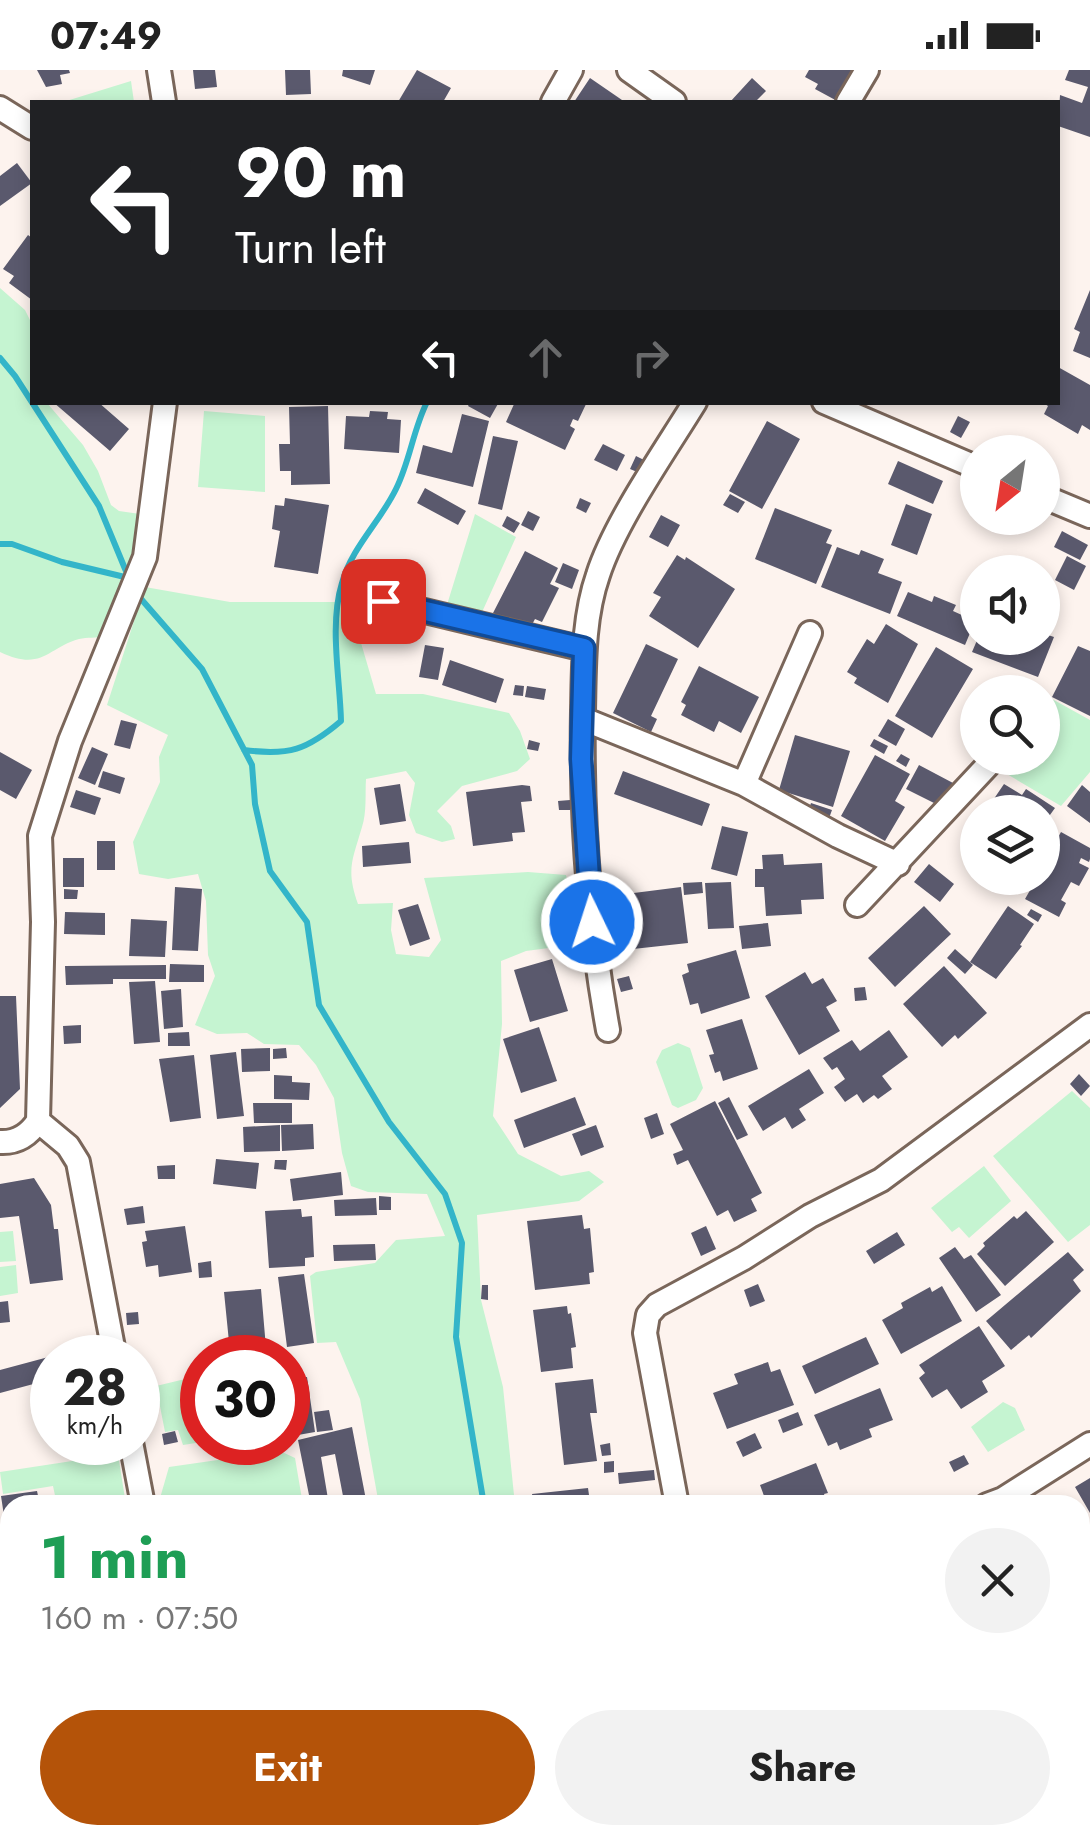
<!DOCTYPE html>
<html lang="en">
<head>
<meta charset="utf-8">
<style>
	:root { --surface:#fff; --page:#f2f2f2; --text:#222; --muted:#767676; --accent:#b45309 }
	body { margin:0; font-family:Jost,sans-serif; background:var(--page); color:var(--text); height:100vh; display:flex; flex-direction:column; font-size:38px; white-space:nowrap }
	* { box-sizing:border-box; margin:0 }
	p { font-size:32px; color:var(--muted) }
	.icon { flex:none; width:55px; height:55px; fill:none; stroke:currentColor; stroke-width:2; stroke-linecap:round; stroke-linejoin:round }
	.map { position:relative; flex:1; overflow:hidden }
	.drawer { position:absolute; left:0px; top:1425px; width:1090px; height:350px; display:flex; flex-direction:column; background:var(--surface); border-radius:30px 30px 0 0; box-shadow:0 5px 15px #0003 }
	.drawer>* { flex:none }
	.hud { position:absolute; left:30px; top:30px; width:1030px; height:305px; border-radius:0px; box-shadow:0 5px 15px #0003; background:#202124; color:#fff; overflow:hidden }
	.needle { width:65px; rotate:210deg }
	.buttons { position:absolute; left:960px; top:365px; display:grid; gap:20px }
	.buttons a { display:grid; place-items:center; width:100px; height:100px; border-radius:50%; background:var(--surface); box-shadow:0 5px 15px #0003; font-size:50px }
	.speed { position:absolute; left:30px; top:1265px; display:flex; gap:20px; font-size:50px; font-weight:700; text-align:center }
	.speed>* { display:grid; place-content:center; width:130px; height:130px; border-radius:50%; background:var(--surface); box-shadow:0 5px 15px #0003; line-height:1 }
	.speed small { font-size:25px; font-weight:400 }
	.speed .limit { border:15px solid #d22; background:#fff; color:#111 }
	.pin { position:absolute; display:grid; place-items:center; width:85px; height:85px; color:#fff; margin:-42px; border-radius:20px; box-shadow:0 5px 15px #0006 }
	.me { position:absolute; width:110px; margin:-55px; rotate:356deg; stroke-linejoin:round; filter:drop-shadow(0 0 8px #0008) }
	.turn { display:flex; align-items:center; gap:35px; height:210px; padding:0 40px; font-size:45px }
	.turn .icon { width:130px; height:130px; stroke-width:2.5 }
	.turn b { display:block; font-size:70px; line-height:85px }
	.lanes { display:flex; align-items:center; height:95px; padding:0 40px; background:#0003; justify-content:center; gap:50px; direction:ltr }
	.lanes .off { opacity:.35 }
	.round { display:grid; place-items:center; flex:none; width:105px; height:105px; border-radius:52px; background:var(--page) }
	.overview { display:flex; align-items:center; justify-content:space-between; height:170px; padding:0 40px }
	h1 { font-size:60px; font-weight:700; line-height:75px; color:#1e9e55 }
	.button { display:flex; gap:20px; margin-top:auto; padding:20px 40px }
	.button a { flex:1; height:115px; border-radius:60px; background:var(--accent); color:#fff; font-size:40px; font-weight:700; line-height:115px; text-align:center }
	.button a+a { background:var(--page); color:var(--text) }
	.status { display:flex; justify-content:space-between; align-items:center; height:70px; padding:0 50px; background:var(--surface); direction:ltr }
	.status svg { height:28px; fill:currentColor }
	.map>svg:first-child { display:block }
	.green { fill:#c5f4d1 }
	.lines { fill:none; stroke-linecap:round; stroke-linejoin:round }
	.stream { stroke:#33b5c9; stroke-width:6 }
	.building { fill:#5a596d; fill-rule:evenodd }
	.minor-casing { stroke:#7a665a; stroke-width:28 }
	.minor { stroke:#fff; stroke-width:22 }
	.route-casing { stroke:#114b97; stroke-width:25 }
	.route { stroke:#1a73e8; stroke-width:18 }
</style>
</head>
<body>
<div class="status"><b>07:49</b><svg viewBox="0 0 49 12"><path d="M0 12V9h3v3zM5 12V6h3v6zM10 12V3h3v9zM15 12V0h3v12zM26 1h20v11H26zM47 4h2v5h-2z"/></svg></div>
<div class="map">
<svg width="1090" height="1775" viewBox="0 0 1090 1775">
	<rect width="100%" height="100%" fill="#fdf3ee"/>
	<path class="green" d="M131,11l3,21h-71z
		M0,218l25,22 7,14v78l15,1 36,42 15,26 13,34 8,6 21,3 2,34 -38,89c-7,1 -17,0 -25,2 -32,9 -37,33 -79,13z
		M204,341l61,5v76l-67,-5z
		M475,444l41,23 -38,84 -32,-13z
		M145,517l85,15h119l27,92h47l86,19 11,18 10,28 -13,12 -55,15 -25,25 14,15 4,13 -13,3 -26,-9 -7,-18 6,-32 -9,-12 -40,8c-1,15 1,33 -4,48 -10,34 -16,43 -4,77l35,-1 -2,27 5,24 33,3 12,-17 -17,-62 104,-6 38,3 11,44 -13,27 -38,5 -25,10 1,63 -9,92 25,38 43,22 28,-5 15,11 -25,19 -102,14 4,85 22,87 12,118h-136l-19,-106 -24,-57 -19,1 -7,-67 6,-4 59,-9 21,-23 49,-4 -18,-42 -59,-2 -17,-6 -9,-33 -8,-55 -18,-33 -17,-20 -35,-1 -17,-11 -30,1 -22,-9 20,-49 -7,-21 -2,-54 -8,-27 -30,5 -29,-5 -6,-32 27,-60 -1,-25 9,-22 -61,-30z
		M1043,624l47,26v52l-29,34 -61,-36 7,-12h35z
		M678,973l12,5 13,40 -7,12 -18,8 -6,-3 -16,-43 6,-12z
		M1072,1021l18,17v117l-22,17 -75,-86z
		M984,1096l27,35 -42,37 -10,-11 -7,5 -21,-24z
		M13,1161l3,30 -16,1v-30z
		M16,1195l2,28 -18,3v-29z
		M202,1305v67l-19,3 -5,-15 -13,2 -9,-46z
		M1003,1332l12,6 10,22 -37,22 -17,-25z
		M280,1381l15,7 8,47h-145l11,-38z
		M118,1384l8,51h-69l-4,-19 -50,8 -3,-22z
		M1090,1625v57l-10,-18v-34z
		M550,1765h329l-26,10h-295z"/>
	<g class="lines">
		<path class="stream" d="M0,288l15,18 84,130 29,70
			M0,474h12l50,18 67,16
			M135,522l67,77 50,96 3,39 15,67 37,51 12,83 70,117 56,72 17,49 -6,94 28,168
			M244,680c45,6 63,0 97,-29 -1,-43 -12,-96 1,-138 10,-36 38,-61 54,-94 14,-28 17,-59 31,-87
			M705,1765l10,10"/>
	</g>
	<path class="building" d="M37,0h32l1,3 -10,2 2,9 -16,3z
		M193,0h22l2,17 -22,2z
		M285,0h25l1,24 -25,1z
		M343,0h32l-5,15 -28,-9z
		M417,0l34,18 -8,14h-45z
		M809,0h46l-16,32 -24,-13 3,-5 -13,-7z
		M1069,0h21v67l-32,-11 2,-31 22,8 6,-16 -23,-7z
		M590,8l32,22 -2,2h-46z
		M752,8l14,13 -11,11h-25z
		M17,93l15,20 -32,23v-30z
		M28,165l4,3v62l-23,-17 5,-7 -11,-7z
		M1090,220v68l-17,-7 7,-19 -6,-3z
		M1058,297l32,18v45l-8,-5 -4,9 -34,-20 4,-8 -6,-4h16z
		M53,332h45l31,27 -19,22z
		M470,332h29l-9,16 -22,-12z
		M515,332h72l-9,19 -5,-2 -3,7 5,3 -10,21 -59,-28z
		M328,336l2,78 -39,1v-14h-11l-1,-27h11l-1,-37z
		M370,341l18,1 -1,7 14,1 -2,33 -55,-4 2,-33 23,1z
		M462,344l27,7 -16,66 -57,-14 7,-28 29,8z
		M958,346l12,6 -9,16 -11,-6z
		M767,351l33,18 -38,70 -33,-18z
		M493,366l25,5 -16,69 -24,-6z
		M603,374l22,11 -8,16 -23,-11z
		M636,386l12,6 -6,12 -12,-5z
		M898,391l45,20 -10,23 -45,-20z
		M425,418l41,23 -8,14 -41,-22z
		M730,424l15,8 -7,11 -15,-8z
		M285,428l44,7 -11,69 -44,-7 6,-36 -8,-2 3,-24 9,1z
		M580,428l11,5 -5,10 -10,-5z
		M906,434l26,10 -15,41 -26,-10z
		M775,438l57,22 -6,13 6,2 -16,39 -61,-25z
		M528,441l12,6 -7,14 -12,-6z
		M661,445l19,10 -12,22 -19,-10z
		M507,446l13,7 -6,10 -12,-7z
		M1062,461l26,14 -8,15 -26,-13z
		M837,477l22,8 2,-5 23,9 -6,14 24,9 -12,32 -69,-27z
		M525,481l33,17 -8,16 9,4 -17,34 -7,-3 -7,13 -35,-19z
		M677,485l8,5 1,-3 49,32 -37,59 -49,-32 12,-19 -8,-4z
		M1067,486l19,10 -12,24 -19,-10z
		M563,493l16,7 -7,19 -17,-7z
		M908,522l24,10 2,-6 22,9 -3,6 22,10 -10,24 -68,-29z
		M886,554l32,20 -30,59 -34,-20 3,-5 -10,-6 20,-33 7,5z
		M1042,563l12,4 -16,40 -66,-25 6,-14h64z
		M646,574l32,15 -27,57 6,3 -6,13 -38,-19z
		M425,575l19,3 -6,32 -19,-3z
		M1078,576l12,5v65l-38,-19z
		M936,577l37,22 -41,69 -37,-22z
		M450,590l54,19 -8,24 -54,-18z
		M699,596l60,31 -18,36 -22,-12 -5,11 -33,-17 5,-10 -5,-3z
		M515,615l9,1 -1,10 -10,-1z
		M527,616l19,3 -2,11 -19,-3z
		M888,649l17,10 -9,17 -18,-10z
		M121,650l16,4 -7,25 -16,-4z
		M795,665l55,16 -17,56 -54,-17z
		M874,669l14,7 -4,8 -14,-8z
		M529,670l11,3 -2,8 -11,-2z
		M92,677l16,7 -13,31 -17,-7z
		M0,682l32,18 -16,29 -16,-9z
		M901,684l9,5 -4,8 -10,-6z
		M875,685l35,19 -15,27 10,6 -20,34 -44,-25z
		M919,695l34,18 -13,23 -34,-17z
		M103,701l22,7 -5,16 -22,-7z
		M623,701l87,33 -8,22 -88,-32z
		M400,714l6,37 -26,4 -6,-37z
		M1004,714l18,11 4,-6 29,19 -13,18v-14h-57z
		M522,715l8,1 2,15 -11,1 4,30 -13,1 1,8 -40,5 -7,-54z
		M1082,715l8,7v31l-23,-17z
		M76,720l25,8 -6,17 -25,-8z
		M570,730v10h-11l-1,-9z
		M811,733l21,7 -4,11 -21,-7z
		M722,756l26,6 -11,44 -26,-7z
		M1061,762l29,16v11l-1,3 -8,-4 -2,5 10,5 -10,18 -8,-4 -10,18 5,3 -7,14 -34,-18 12,-21h5v-11z
		M97,771h18v29h-18z
		M409,772l2,21 -48,4 -1,-21z
		M783,784l1,11 38,-2 2,36 -23,1 1,14 -36,2 -2,-29h-9v-18h8l-1,-14z
		M63,788h21v29h-21z
		M929,794l25,20 -14,18 -26,-20z
		M702,812l1,11 -19,2 -1,-12z
		M731,812l3,46 -26,1 -3,-46z
		M175,817l27,2 -4,62 -26,-1z
		M681,817l7,56 -55,6 -7,-55z
		M64,819l14,1 -1,9h-13z
		M418,834l12,35 -20,7 -12,-36z
		M924,836l27,28 -56,53 -27,-29z
		M1008,836l26,18 -14,21 2,1 -26,33 -26,-17z
		M1031,839l11,6 -4,7 -11,-7z
		M65,842l40,1v22l-41,-1z
		M131,849l36,2 -2,36 -36,-1z
		M768,853l3,23 -29,3 -3,-23z
		M955,879l18,16 -8,9 -18,-16z
		M736,880l14,48 -49,16 -3,-11 -8,2 -8,-30 7,-3 -2,-8z
		M552,889l16,52 -38,11 -16,-52z
		M170,894l34,1v17h-35z
		M166,895v14h-53v5l-47,1 -1,-19z
		M944,896l43,47 -29,26 -3,-4 -13,12 -39,-43z
		M805,902l7,12 11,-6 14,23 -11,6 14,24 -41,24 -34,-59z
		M629,906l4,13 -12,3 -4,-13z
		M155,911l5,61 -26,2 -5,-62z
		M865,917l2,13 -12,1 -1,-13z
		M181,919l2,38 -19,2 -3,-38z
		M0,926h16l4,93 -20,19z
		M742,949l16,50 -35,12 -3,-10 -5,2 -6,-18 5,-1 -8,-24z
		M81,955v18l-17,1 -1,-18z
		M539,957l18,54 -36,12 -18,-54z
		M889,960l19,27 -26,19 10,13 -14,10 -4,-4 -11,8 -6,-9 -12,8 -11,-15 11,-8 -8,-12 -5,3 -9,-12 29,-18 8,11z
		M189,962l1,14h-22v-13z
		M270,978v23l-28,1 -1,-23z
		M286,978l1,10 -14,1v-10z
		M236,982l8,64 -27,3 -7,-64z
		M194,985l7,63 -31,4 -11,-63z
		M809,999l15,24 -25,16 7,11 -14,9 -7,-12 -22,14 -15,-25z
		M1079,1004l11,12 -9,10 -11,-12z
		M274,1005l18,1v6l18,1 -1,17 -35,-1z
		M575,1027l11,28 -62,23 -10,-28z
		M729,1027l19,38 -11,5 -19,-37z
		M715,1031l47,92 -11,6 6,12 -23,11 -6,-12 -11,6 -29,-56 -11,5 -4,-11 10,-4 -13,-26z
		M253,1033h39v20h-38z
		M657,1043l7,21 -13,5 -7,-21z
		M313,1054l1,25 -32,2 -1,-26z
		M280,1055v26l-36,1 -1,-25z
		M596,1055l8,22 -23,9 -9,-22z
		M216,1089l43,4 -3,26 -43,-5z
		M275,1090h12l-1,10 -12,-1z
		M175,1095v14h-17l-1,-13z
		M341,1102l2,23 -50,6 -3,-22z
		M34,1108l17,27 3,24h4l5,51 -33,4 -11,-68 -19,2v-34z
		M379,1126l12,1v13h-12z
		M376,1128l1,17 -42,1 -1,-16z
		M143,1136l2,17 -18,2 -3,-16z
		M301,1139l1,8 10,-1 2,41 -9,1v8l-36,2 -4,-57z
		M1026,1141l28,31 -49,44 -28,-32 8,-8 -2,-3 31,-27 3,3z
		M582,1145l2,14 6,-1 4,44 -5,1 1,11 -55,6 -8,-69z
		M185,1156l7,46 -33,5 -1,-12 -12,2 -4,-25 5,-1 -2,-10z
		M706,1156l10,23 -15,7 -10,-23z
		M897,1162l8,13 -31,19 -8,-13z
		M375,1174l1,16 -42,1 -1,-16z
		M955,1177l9,12 7,-4 30,40 -25,17 -37,-54z
		M1068,1182l16,18 -11,10 8,11 -50,47 -2,-3 -18,15 -25,-29z
		M211,1191l1,16 -13,1 -1,-15z
		M304,1204l10,69 -27,4 -9,-70z
		M758,1214l7,17 -15,6 -6,-17z
		M482,1215h6v15l-7,-1z
		M942,1216l20,35 -61,33 -19,-34 21,-12 -2,-5 29,-16 2,5z
		M261,1219l5,59 -36,4 -6,-60z
		M8,1231l2,21 -10,1v-21z
		M567,1236l1,8 3,-1 5,34 -5,1 2,20 -32,4 -8,-62z
		M138,1242l1,12 -12,1 -1,-12z
		M979,1256l26,40 -23,15 6,11 -27,17 -14,-20 -15,9 -13,-20 6,-5 -6,-8z
		M866,1267l13,27 -64,30 -13,-28z
		M82,1278l2,10h-32v21l-52,14v-23z
		M768,1292l3,10 9,-3 14,36 -67,24 -14,-36 25,-9 -4,-10z
		M151,1304l3,14 -16,3v-15z
		M307,1307l8,55 -17,3 -9,-56z
		M593,1309l4,34h-7l7,48 -33,4 -9,-82z
		M880,1318l13,32 -24,9 3,8 -32,13 -3,-8 -9,4 -14,-31z
		M329,1340l4,20 -16,2 -3,-20z
		M798,1342l5,13 -20,8 -5,-13z
		M352,1357l15,78h-56l-13,-65zM335,1384l8,42 -15,3 -7,-42z
		M175,1361l3,11 -14,3 -2,-11z
		M755,1363l7,15 -19,9 -7,-15z
		M610,1373l1,12 -9,1 -2,-11z
		M964,1385l5,9 -15,8 -5,-10z
		M614,1391v11l-10,1v-11z
		M816,1393l12,30 -4,1 4,11h-51l-1,-4 -9,3 -7,-19z
		M654,1400l1,10 -36,4 -1,-11z
		M1090,1408v35l-15,-26z
		M588,1418l2,14 8,-1 1,4h-65l-2,-11z
		M37,1421l3,14h-30l-2,37 -7,-46z
		M10,1508v26h-10v-25z
		M1090,1523v34l-10,4v-33z
		M1090,1567v56l-10,5v-56z
		M0,1605h10v19h-10z
		M1090,1706v16l-7,3 -3,-16z
		M74,1765h24l-1,8 -23,-1z
		M177,1765h34v10h-34z
		M293,1765h56v1l-26,9h-56z
		M359,1765h5l4,9 -14,1 -3,-6z"/>
	<g class="lines">
		<g class="minor-casing">
			<path id="minor" d="M159,0l5,32
				M629,0l45,32
				M553,32l18,-32
				M848,32l19,-32
				M0,38l32,20
				M824,332l154,66
				M1042,426l48,20
				M383,531l201,48
				M583,649l161,65 94,52 60,28
				M744,714l66,-151
				M857,835l131,-140
				M608,960c-19,-105 -27,-212 -25,-319 1,-45 0,-93 15,-136 17,-53 67,-124 97,-173
				M38,1051l30,25 10,16 37,196
				M0,1072c17,1 29,-7 38,-21l5,-199 -3,-86 30,-95 75,-184 20,-155
				M131,1372l12,63
				M677,1435l-32,-172 3,-18 9,-10 87,-47 66,-42 71,-36 209,-155
				M987,1435l16,-6 87,-55
				M0,1660l10,1
				M1080,1757l10,-4
				M386,1765l4,10
				M906,1765l4,10
				M1038,1775l24,-10"/>
		</g>
		<use href="#minor" class="minor"/>
	</g>
	<g class="lines">
		<g class="route-casing">
			<path id="route" d="M383,531l201,47 -3,111 11,163"/>
		</g>
		<use href="#route" class="route"/>
	</g>
</svg>
<div class="buttons">
<a><svg class="needle" viewBox="-14 -14 28 28"><path d="M0-13l5 13h-10z" fill="#e53935"/><path d="M0 13l5-13h-10z" fill="#767676"/></svg></a>
<a><svg class="icon" aria-label="sound" viewBox="0 0 24 24"><path d="M4 9h4l5-4v14l-5-4H4zM17 9q2 3 0 6"/></svg></a>
<a><svg class="icon" aria-label="search" viewBox="0 0 24 24"><circle cx="10" cy="10" r="6"/><path d="M15 15l6 6"/></svg></a>
<a><svg class="icon" aria-label="layers" viewBox="0 0 24 24"><path d="M12 4l9 5-9 5-9-5zM3 14l9 5 9-5"/></svg></a>
</div>
<div class="speed"><div>28<small>km/h</small></div><div class="limit">30</div></div>
<div class="pin" style="left:383px;top:531px;background:#d93025"><svg class="icon" aria-label="arrive" viewBox="0 0 24 24"><path d="M6 21V4h12l-3 4 3 4H6"/></svg></div>
<svg class="me" style="left:592px;top:852px" viewBox="-20 -20 40 40"><circle r="17" fill="#1a73e8" stroke="#fff" stroke-width="3"/><path d="M0-11L8 9 0 5-8 9z" fill="#fff"/></svg>
<div class="hud">
<div class="turn"><svg class="icon" aria-label="left" viewBox="0 0 24 24"><path d="M17 20v-9H6M10 6l-5 5 5 5"/></svg><div><b>90 m</b>Turn left</div></div>
<div class="lanes"><svg class="icon" aria-label="left" viewBox="0 0 24 24"><path d="M17 20v-9H6M10 6l-5 5 5 5"/></svg><svg class="icon off" aria-label="ahead" viewBox="0 0 24 24"><path d="M12 20V5M6 11l6-6 6 6"/></svg><svg class="icon off" aria-label="right" viewBox="0 0 24 24"><path d="M7 20v-9h11M14 6l5 5-5 5"/></svg></div>
</div>
<section class="drawer">
<div class="overview"><div><h1>1 min</h1><p>160 m · 07:50</p></div><a class="round"><svg class="icon" aria-label="close" viewBox="0 0 24 24"><path d="M6 6l12 12M18 6L6 18"/></svg></a></div>
<div class="button"><a>Exit</a><a>Share</a></div>
</section>
</div>
</body>
</html>
